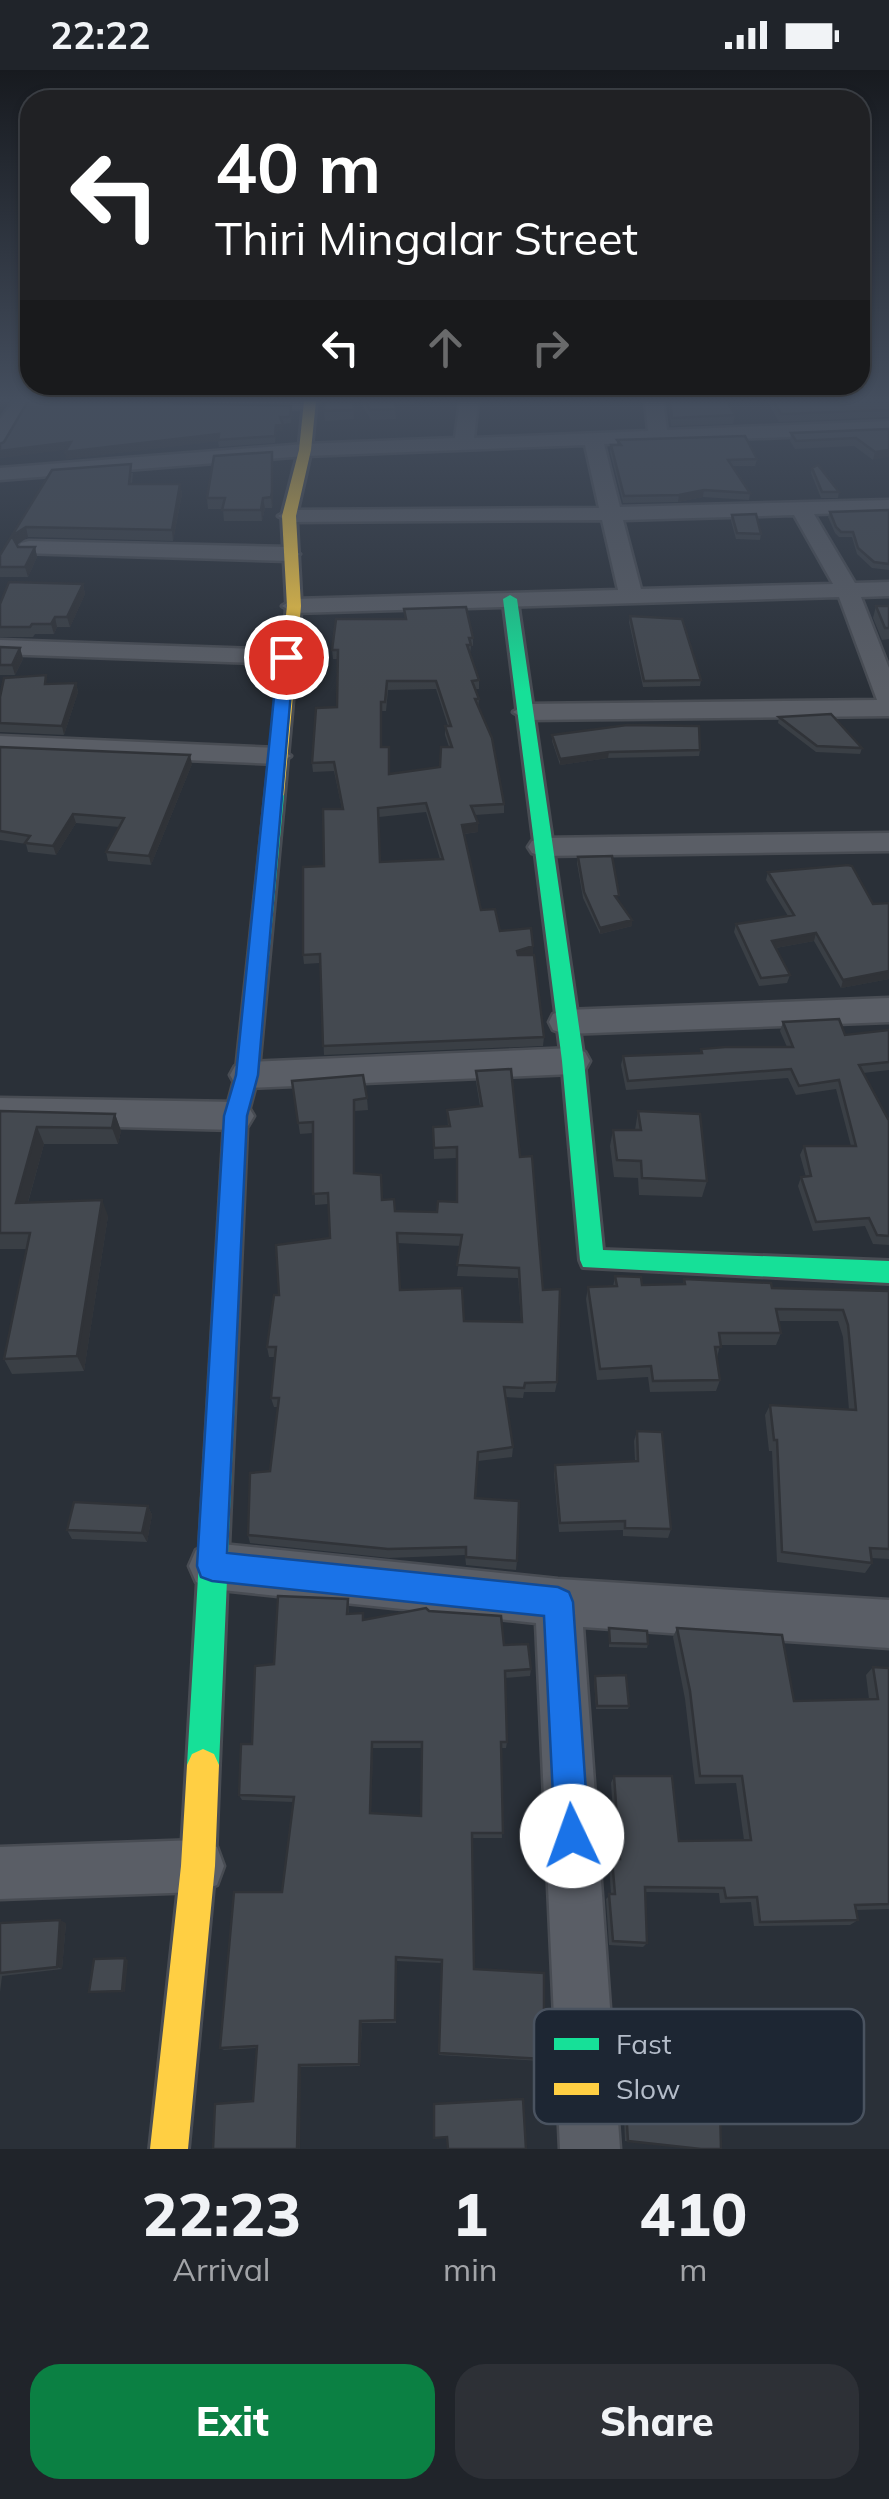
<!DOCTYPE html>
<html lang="en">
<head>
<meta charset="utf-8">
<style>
	:root { --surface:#20242a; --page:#2d3036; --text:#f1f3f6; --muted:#a2a4a8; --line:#3d4147; --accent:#0b8043 }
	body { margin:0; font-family:Mulish,sans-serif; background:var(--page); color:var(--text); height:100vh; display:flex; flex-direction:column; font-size:38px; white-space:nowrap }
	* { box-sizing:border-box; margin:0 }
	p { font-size:32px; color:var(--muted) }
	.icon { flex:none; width:55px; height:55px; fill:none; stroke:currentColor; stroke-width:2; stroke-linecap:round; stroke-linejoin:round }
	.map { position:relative; height:2079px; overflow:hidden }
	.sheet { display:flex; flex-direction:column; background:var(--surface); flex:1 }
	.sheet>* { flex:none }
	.guide { position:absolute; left:20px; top:20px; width:850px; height:305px; border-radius:30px; box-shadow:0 2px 8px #0004,0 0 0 2px var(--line); background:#202124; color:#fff; overflow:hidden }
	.pin { position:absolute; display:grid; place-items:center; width:85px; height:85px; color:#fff; margin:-42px; border:5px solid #fff; border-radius:50%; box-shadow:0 2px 10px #0007 }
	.me { position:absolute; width:110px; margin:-55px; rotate:357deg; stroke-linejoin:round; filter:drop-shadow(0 0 8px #0008) }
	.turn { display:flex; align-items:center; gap:35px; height:210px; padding:0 30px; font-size:45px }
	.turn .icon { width:130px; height:130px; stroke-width:2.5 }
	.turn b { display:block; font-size:70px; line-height:85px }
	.lanes { display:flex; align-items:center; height:95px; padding:0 30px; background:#0003; justify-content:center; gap:50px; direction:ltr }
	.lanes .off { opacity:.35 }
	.eta { display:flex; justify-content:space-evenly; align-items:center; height:170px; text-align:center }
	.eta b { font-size:60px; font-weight:800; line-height:70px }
	.button { display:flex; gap:20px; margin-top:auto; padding:20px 30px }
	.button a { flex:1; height:115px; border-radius:30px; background:var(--accent); color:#fff; font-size:40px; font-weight:800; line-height:115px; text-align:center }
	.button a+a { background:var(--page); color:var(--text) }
	.status { display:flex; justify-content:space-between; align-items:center; height:70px; padding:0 50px; background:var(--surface); direction:ltr }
	.status svg { height:28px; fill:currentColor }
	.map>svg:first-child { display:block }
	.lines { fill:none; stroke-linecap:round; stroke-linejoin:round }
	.street-casing { stroke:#484c53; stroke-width:5 }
	.fast-casing { stroke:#484c53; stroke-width:6 }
	.slow-casing { stroke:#484c53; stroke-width:6 }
	.street { fill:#5a5e66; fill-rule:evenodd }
	.fast { fill:#16e098; fill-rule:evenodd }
	.slow { fill:#ffcf43; fill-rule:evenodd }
	.wall { fill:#3a3f45; fill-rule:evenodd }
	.shaded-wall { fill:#303338 }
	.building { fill:#444950; stroke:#303338; stroke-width:2.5; fill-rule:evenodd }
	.route { fill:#1a73e8; stroke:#114b97; stroke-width:2.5 }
	.key { fill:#1d2633; stroke:#4a5360; stroke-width:2.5 }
	.key-label { font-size:28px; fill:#b4bcc9 }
</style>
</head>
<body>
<div class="status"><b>22:22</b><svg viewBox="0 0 49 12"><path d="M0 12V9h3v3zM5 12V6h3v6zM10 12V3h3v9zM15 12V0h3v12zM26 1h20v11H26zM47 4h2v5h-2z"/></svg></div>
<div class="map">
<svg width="889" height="2079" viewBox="0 0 889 2079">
	<rect width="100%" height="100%" fill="#2a3038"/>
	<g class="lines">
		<g class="street-casing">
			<path id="street" d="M14,331h18c-9,12 -21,43 -32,47v-29z
				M165,331h151l2,2 -9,6 -135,-3z
				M460,331h18l-4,37 174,-7 -3,-30h18l4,29 222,-9v12l-285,11 16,63 269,-7v12l-75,2 41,69 34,-1v14l-28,1 28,71v48l-363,4 -13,-8 13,-8 351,-4 -38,-103 -545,16 -12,-7 12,-7 324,-9 -16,-70 -313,2 -11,-6 11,-6 310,-2 -14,-63 -280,11 -305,24v-12l305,-24 150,-6zM794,445l39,69 -192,5 -18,-69z
				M29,471l260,6 11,7 -11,7 -268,-8 -3,-5 3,-5z
				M0,570l286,10 12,7 -12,7 -286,-10z
				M0,666l278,12 13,8 -13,8 -278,-12z
				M889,763v18l-347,5 -10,-3 -4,-6 4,-6 10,-3z
				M889,928v24l-324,12 -12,-4 -4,-8 4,-8 12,-4z
				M573,978l12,4 5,9 -5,9 -12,4 -326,14 -12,-4 -5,-9 5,-9 12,-4z
				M0,1028l236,4 12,4 6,10 -6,10 -12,4 -236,-6z
				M212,1473l346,36 331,21v48l-306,-21 37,522h-60l-24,-526 -324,-34 -16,-7 -7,-16 7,-16z
				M198,1770l19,7 7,19 -7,19 -19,7 -198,7v-52z"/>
		</g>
		<g class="fast-casing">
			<path id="fast" d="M510,525l7,4 67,462 19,189 286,11v22l-306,-16 -3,-7 -18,-199 -59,-462z
				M275,720l9,5 -26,280 -11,41 -28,649 -5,11 -11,5 -11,-5 -5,-11 38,-649 11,-41 30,-280z"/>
		</g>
		<g class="slow-casing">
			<path id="slow" d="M304,331h12l-5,49 -15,66 5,90 -17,189 -9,5 -9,-5 21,-189 -5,-90 17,-66z
				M203,1679l11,5 5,11 -4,101 -27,283h-38l31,-283 6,-101 5,-11z"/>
		</g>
		<use href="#street" class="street"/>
		<use href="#fast" class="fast"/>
		<use href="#slow" class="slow"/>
	</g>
	<path class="wall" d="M353,331l1,18 -29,2 -1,-10z
		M360,331h54v3l-19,1 1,14 -25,1z
		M670,331l65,14 -2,9 -62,2 -2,-17z
		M767,331h122v16l-110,5z
		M173,333l119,9 -1,11 -8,1v7h-7l-1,12 -56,4 -1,-6 -152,18 1,-10 -67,9v-14z
		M889,359l-16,31 -19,-14 -59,3 -5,-8 1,-8z
		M617,370l140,19 -2,7h-22l17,27 -1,7 -46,-3 -25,5 -55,1 -13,-51 1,-7h6z
		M273,392v41l-1,5h-7l-3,13h-38l-1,-12h-15l-1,-11z
		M812,398l27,24 -1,6h-17l-10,-25z
		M52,400l81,3 -1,11h48l2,10 -9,47 -145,-4 -11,8 1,2h17l2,10 -9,20h-28v-22z
		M889,440v60l-17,-2 -15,-14 -5,-17h-13l-4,-4 -7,-16 2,-5z
		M732,445l29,19 -1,6 -24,-1 -5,-18z
		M83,514l2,10 -15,33h-13l-3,7h-19l-2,3h-33v-33z
		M876,536h13v33l-7,1 -9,-22z
		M404,539l69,29v8h-2l-1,8 9,26v9h-4l4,10 -1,9 26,96v9l-29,2 3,8v9l-14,2 17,76 19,21 33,24 11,82 -1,9 -219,9 -4,-92 -16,1 -1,-9 21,-89 18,-57 -8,-38 -21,1 -1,-9 25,-56 1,-48h-5l-1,-9 73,-31zM436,619l12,37h-3v9l4,12 -9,20 -50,7 -9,-27v-36h5l2,-21zM426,742l14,47 -60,3 -1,-45z
		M630,546l71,64 -1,6 -57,1 -14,-65z
		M0,577l20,1 3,11 -8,16h-15z
		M76,613l2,9 -14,43 -64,-3v-35l48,-13z
		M779,647l83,31 -2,6 -44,-2 -38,-29z
		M552,665l148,15 -1,6 -91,2 -48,7 -8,-24z
		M0,677l192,17 -41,101 -43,-4 -2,-9 13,-25 -43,-4 -20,32 -28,-3 -2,-8 -26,-4z
		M578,787l41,44 13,19v6l-32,8 -17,-36 -6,-35z
		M768,802l105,32 16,-1v76l-48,9 -27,-47 -38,7 14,27 -3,8 -28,3 -25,-54 2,-8 52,-8 -22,-36z
		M783,952l62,13 44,-5v40l-26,3 25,46h1v126l-16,-1 -8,-18 -52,5 -15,-45 3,-9h5l-6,-22 4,-9h47l-15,-57 -40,6 -8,-17 -162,12 -5,-25 2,-9 77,-3 1,-4 86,-2 -7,-16z
		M476,1001l44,86 37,225 -2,10h-31l-1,6 -18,-1 8,50 -1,10 -34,4 -2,37 41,63 -1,9 -50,-5 -1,-10 -76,3 -139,-15 -2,-8 22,-64 8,-64h-4l-3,-9 4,-41h-6l-2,-10 12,-52 51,-57 -2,-34 -13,1 -2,-72 -13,1 -8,-53 75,17 1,12 -13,1v62l40,38 42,1 20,-10v-44l-23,1 -1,-32 15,-1 -1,-16 33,-4 -4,-24zM397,1173l64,3 -4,30 61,2 3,44 -57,-1 -64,-31z
		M0,1041l115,3 6,17 -3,13h-74l-16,59 80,13 -24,155 -72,3 -8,-15 23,-110h-27z
		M638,1041l69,70 -5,16 -63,-2 -1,-17 -24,-1 -4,-31 3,-16h22z
		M615,1206l27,9 41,-1 1,-5 88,9 117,3v268l-18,-1 1,5 -7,10 -88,-11 -5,-111h-3l-4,-36 5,-10 79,5 -6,-73 -5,-16h-60l3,12 -5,12h-56l-3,13 3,22 -4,11 -66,1 -2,-15 -51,3 -11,-81 2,-12h25z
		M637,1361l34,98 -3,9 -45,-2v-6l-64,2 -5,-58 1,-9 80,-4 -1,-20z
		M148,1436l4,9 -5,27 -75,-3 -5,-9z
		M348,1529l1,15 14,-1 1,7 65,-9 75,34 27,24 -1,7 -25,2 2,64 -1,6h-5l1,90h-30l2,131 70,90 -2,2 -103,-6 3,-92 -46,-2v62h-34l-2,43 -59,1 -48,34 4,-53 -33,2 -4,-2 62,-156 11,-90 -51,-2 -3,-5 35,-131zM373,1678h49l-1,68 -50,-3z
		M609,1558l39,16 -1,4 -38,-1z
		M677,1558l117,73 75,-2 -3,-24 7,-8 16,1v241l-33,1 2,10 -8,5 -96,1 -3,-24 -31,1 -1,-10 -74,-1 2,51 -4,4 -34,-2 -3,-46 5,-5 -2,-29 3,-6h4l-5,-76 3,-7 65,65 65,-1 -8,-57 -41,1 -10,-85 -12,-62z
		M595,1606l34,30 -1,3h-32l-2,-30z
		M0,1853h66l-4,46 -60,7 -2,16z
		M656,1982l41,97 -72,-8 -2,-46 27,-2v-10l6,-1 -2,-29z"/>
	<path class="shaded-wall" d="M3,331h7l-10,12v-9z
		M283,354v7h-7l-1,12 1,-18z
		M219,364l1,7 -154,18 -1,-7z
		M71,372l1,7 -72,9v-7z
		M889,380v7l-16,3 2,-8z
		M272,382l1,51 -1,5 -1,-11z
		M180,414l2,10 -9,47 -1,-11z
		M704,420l-1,7 -25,5 1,-7z
		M263,428l2,10 -3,13 -1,-11z
		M26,457l2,10 -13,9 -3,-10z
		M35,477l2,10 -9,20 -3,-10z
		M83,514l2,10 -15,33 -3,-10z
		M55,547l2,10 -3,7 -3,-10z
		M20,578l3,11 -8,16 -3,-10z
		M76,613l2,9 -14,43 -2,-9z
		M609,682l-1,6 -48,7v-6z
		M190,685l2,9 -41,101 -2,-9z
		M73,744l3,9 -20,32 -3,-9z
		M478,753v9l-16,2v-9z
		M632,850v6l-32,8v-6z
		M816,863l-2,8 -44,8 2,-8z
		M533,876v9l-17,5 1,-9z
		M889,901v8l-48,9 2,-8z
		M115,1044l6,17 -3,13 -6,-16z
		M37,1057l7,17 -21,76 -7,-17z
		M102,1130l6,16 -24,155 -7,-15z
		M148,1436l4,9 -5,27 -5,-9z
		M372,1672l1,6 -2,70 -1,-5z
		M60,1850l6,3 -4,46 -5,-2z
		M125,1888l3,2 -3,32 -3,-1z
		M360,1951l2,2 -2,43 -1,-2z
		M299,1995l2,2 -1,82h-3z"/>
	<path class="building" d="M28,331h141l4,2 118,3 -1,11h-10l3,7 -7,1 -1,11 -57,4 1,-6 -154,18 6,-10 -71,9v-7l4,-2z
		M325,331h28l1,9 -30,1z
		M365,331h29l2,8 -26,1z
		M670,331h57l8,14 -63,3z
		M773,331h116v9l-108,4z
		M889,359v21l-14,2 -19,-14 -60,3 -5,-8z
		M745,366l12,23 -29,1 22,33 -46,-3 -25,5 -55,1 -13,-51h10l-4,-5z
		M272,382v40l-1,5 -8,1 -2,12h-39l3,-12h-18l7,-42z
		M131,394l-2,20h51l-8,46 -146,-3 -14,9 6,11h17l-10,20h-25v-12l52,-85z
		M818,395l21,27h-17l-10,-24z
		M889,440v54l-15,-2 -16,-14 -5,-16h-12l-5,-5 -6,-15z
		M756,444l5,20 -24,-1 -5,-18z
		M9,512l74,2 -16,33h-12l-4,7h-19l-2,3h-30v-23z
		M876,536h13v22h-4z
		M466,537l7,31h-4l2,7h-4l12,35 -7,1 7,18h-4l17,39 12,66 -33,2 7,17 -16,2 19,85 14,-1 5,22 31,-3 2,18 -16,5 1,4h16l10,82 -221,9 -3,-92 -17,1v-88l21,-1 -1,-57h20l-9,-47 -22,1 4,-55 21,-1 1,-57h-6l4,-31h70l-2,-10zM387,611h49l15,45h-6l7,21h-11l-1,20 -51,7v-27h-8v-45h4zM426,733l17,56 -63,3 -2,-54z
		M630,546l52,3 19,61 -57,1z
		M0,577l20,1 -8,17h-12z
		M46,605l-1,9 31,-1 -14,43 -62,-3v-26l4,-19z
		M831,644l31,34 -45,-2 -38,-29z
		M627,655l72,1 1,24 -91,2 -49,7 -8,-24z
		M0,677l190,8 -41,101 -43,-4 18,-34 -51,-4 -20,32 -28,-3 5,-7 -30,-5z
		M612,786l7,39 -4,1 17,24 -32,8 -16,-36 -6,-35z
		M848,795l4,1 21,38 16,-1v68l-46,9 -27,-47 -44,8 18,34 -29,3 -25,-54 58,-9 -26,-43z
		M839,949l6,16 44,-5v32l-30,3 29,54h1v117l-12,-1 -8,-17 -53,4 -15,-45 10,-1 -7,-30h52l-17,-66 -40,6 -8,-17 -163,12 -5,-25 79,-3 -1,-4 24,-2h68l-10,-25z
		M511,999l9,88 12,-1 11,134 17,-1 -3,93 -32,1 -1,5 -20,-1 9,60 -35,5 -3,46 44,3 -2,60 -51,-4v-10l-78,2 -140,-14 2,-62 20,-2 9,-73h-8l5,-51h-9l7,-52h5l-3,-50 54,-7 -2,-45 -15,1v-72l-15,1 -6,-42 71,-6 4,23 -13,2v73l27,2 1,25 12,-1 1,12 42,1 1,-11 19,1v-55l-23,1 -1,-21 17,-1 -3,-16 35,-4 -6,-35zM397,1163l65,2 -5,30 62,3 3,54 -58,-1 -2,-33 -62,2z
		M0,1041l115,3 -3,14 -75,-1 -21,76 86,-3 -25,156 -73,3 26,-126h-30z
		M638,1041l62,3 7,67 -65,-3 -1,-17 -24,-1 -4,-30h28z
		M615,1206l26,1 1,8 43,-1 -1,-5 87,4 1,5 117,3v258l-19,-1 2,15 -90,-11 -5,-112h-3l-4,-35 86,5 -8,-85 -5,-15 -67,-1 5,24h-62l2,14h-6l5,33 -67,1 -2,-15 -51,3 -12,-82 29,-1z
		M637,1361l25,1 9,97 -46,-1v-7l-65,2 -5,-58 83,-4z
		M74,1432l74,4 -6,27 -75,-3z
		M278,1526l70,3 -1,15 16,-1v7l63,-12 3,3 72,5 3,29 24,-1 3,25 -26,2 2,71h-6l2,91h-31l2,136 70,4v86l-105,-6 3,-93 -46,-3 -1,63 -35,1 -1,43 -60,1 -2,84h-84l2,-45 38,-3 4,-55 -37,2 14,-156h48l12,-95 -55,-2 2,-51h11l3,-78 19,-2zM372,1672h50l-1,74 -51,-3z
		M609,1558l38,3 1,13 -38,-1z
		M677,1558l105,7 12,66 84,-2 -5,-32 16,1v236l-34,1 3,15 -98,2 -3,-25 -31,1 -2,-10 -79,-1 2,56 -34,-2 -4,-47h6l-3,-35h8l-6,-83h58l7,65 72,-1 -9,-64h-42l-10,-85z
		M626,1605l3,31h-32l-2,-30z
		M60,1850l-3,47 -57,6v-50z
		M125,1888l-3,33 -33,1 5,-33z
		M656,1982l55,1 5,53h4l1,43h-20l-73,-8 -3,-47 28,-1v-11h6z
		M523,2029l3,50h-78l-1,-12 -13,1v-34z"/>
	<linearGradient id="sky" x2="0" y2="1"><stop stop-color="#171a1f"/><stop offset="0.53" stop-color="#444e5e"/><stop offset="1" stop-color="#444e5e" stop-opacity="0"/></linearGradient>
	<rect width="889" height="622" fill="url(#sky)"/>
	<path class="route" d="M286,582l8,5 -36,418 -11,41 -20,437 331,34 11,5 4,10 16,234 -5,12 -12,5 -12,-5 -5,-12 -11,-220 -332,-35 -11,-4 -4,-11 27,-450 12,-41 42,-418z"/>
	<rect x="534" y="1939" width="330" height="115" rx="15" class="key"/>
	<rect x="554" y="1968" width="45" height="12" fill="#16e098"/>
	<rect x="554" y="2013" width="45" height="12" fill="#ffcf43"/>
	<g class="key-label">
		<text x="616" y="1984">Fast</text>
		<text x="616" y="2029">Slow</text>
	</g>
</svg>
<div class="pin" style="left:286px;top:587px;background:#d93025"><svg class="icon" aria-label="arrive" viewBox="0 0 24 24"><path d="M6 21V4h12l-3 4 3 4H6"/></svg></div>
<svg class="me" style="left:572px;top:1766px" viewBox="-20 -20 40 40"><circle r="19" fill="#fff"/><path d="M0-13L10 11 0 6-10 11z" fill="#1a73e8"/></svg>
<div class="guide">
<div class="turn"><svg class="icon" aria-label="left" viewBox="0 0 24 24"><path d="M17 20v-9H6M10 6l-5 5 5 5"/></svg><div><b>40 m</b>Thiri Mingalar Street</div></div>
<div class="lanes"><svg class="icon" aria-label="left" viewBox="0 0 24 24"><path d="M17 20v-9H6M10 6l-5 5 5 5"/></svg><svg class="icon off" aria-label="ahead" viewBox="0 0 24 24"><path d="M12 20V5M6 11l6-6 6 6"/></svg><svg class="icon off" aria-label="right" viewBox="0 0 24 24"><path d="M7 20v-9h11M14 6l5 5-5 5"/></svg></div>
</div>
</div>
<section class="sheet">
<div class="eta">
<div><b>22:23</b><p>Arrival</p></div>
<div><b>1</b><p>min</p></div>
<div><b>410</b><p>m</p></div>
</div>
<div class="button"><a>Exit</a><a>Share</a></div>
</section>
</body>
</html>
